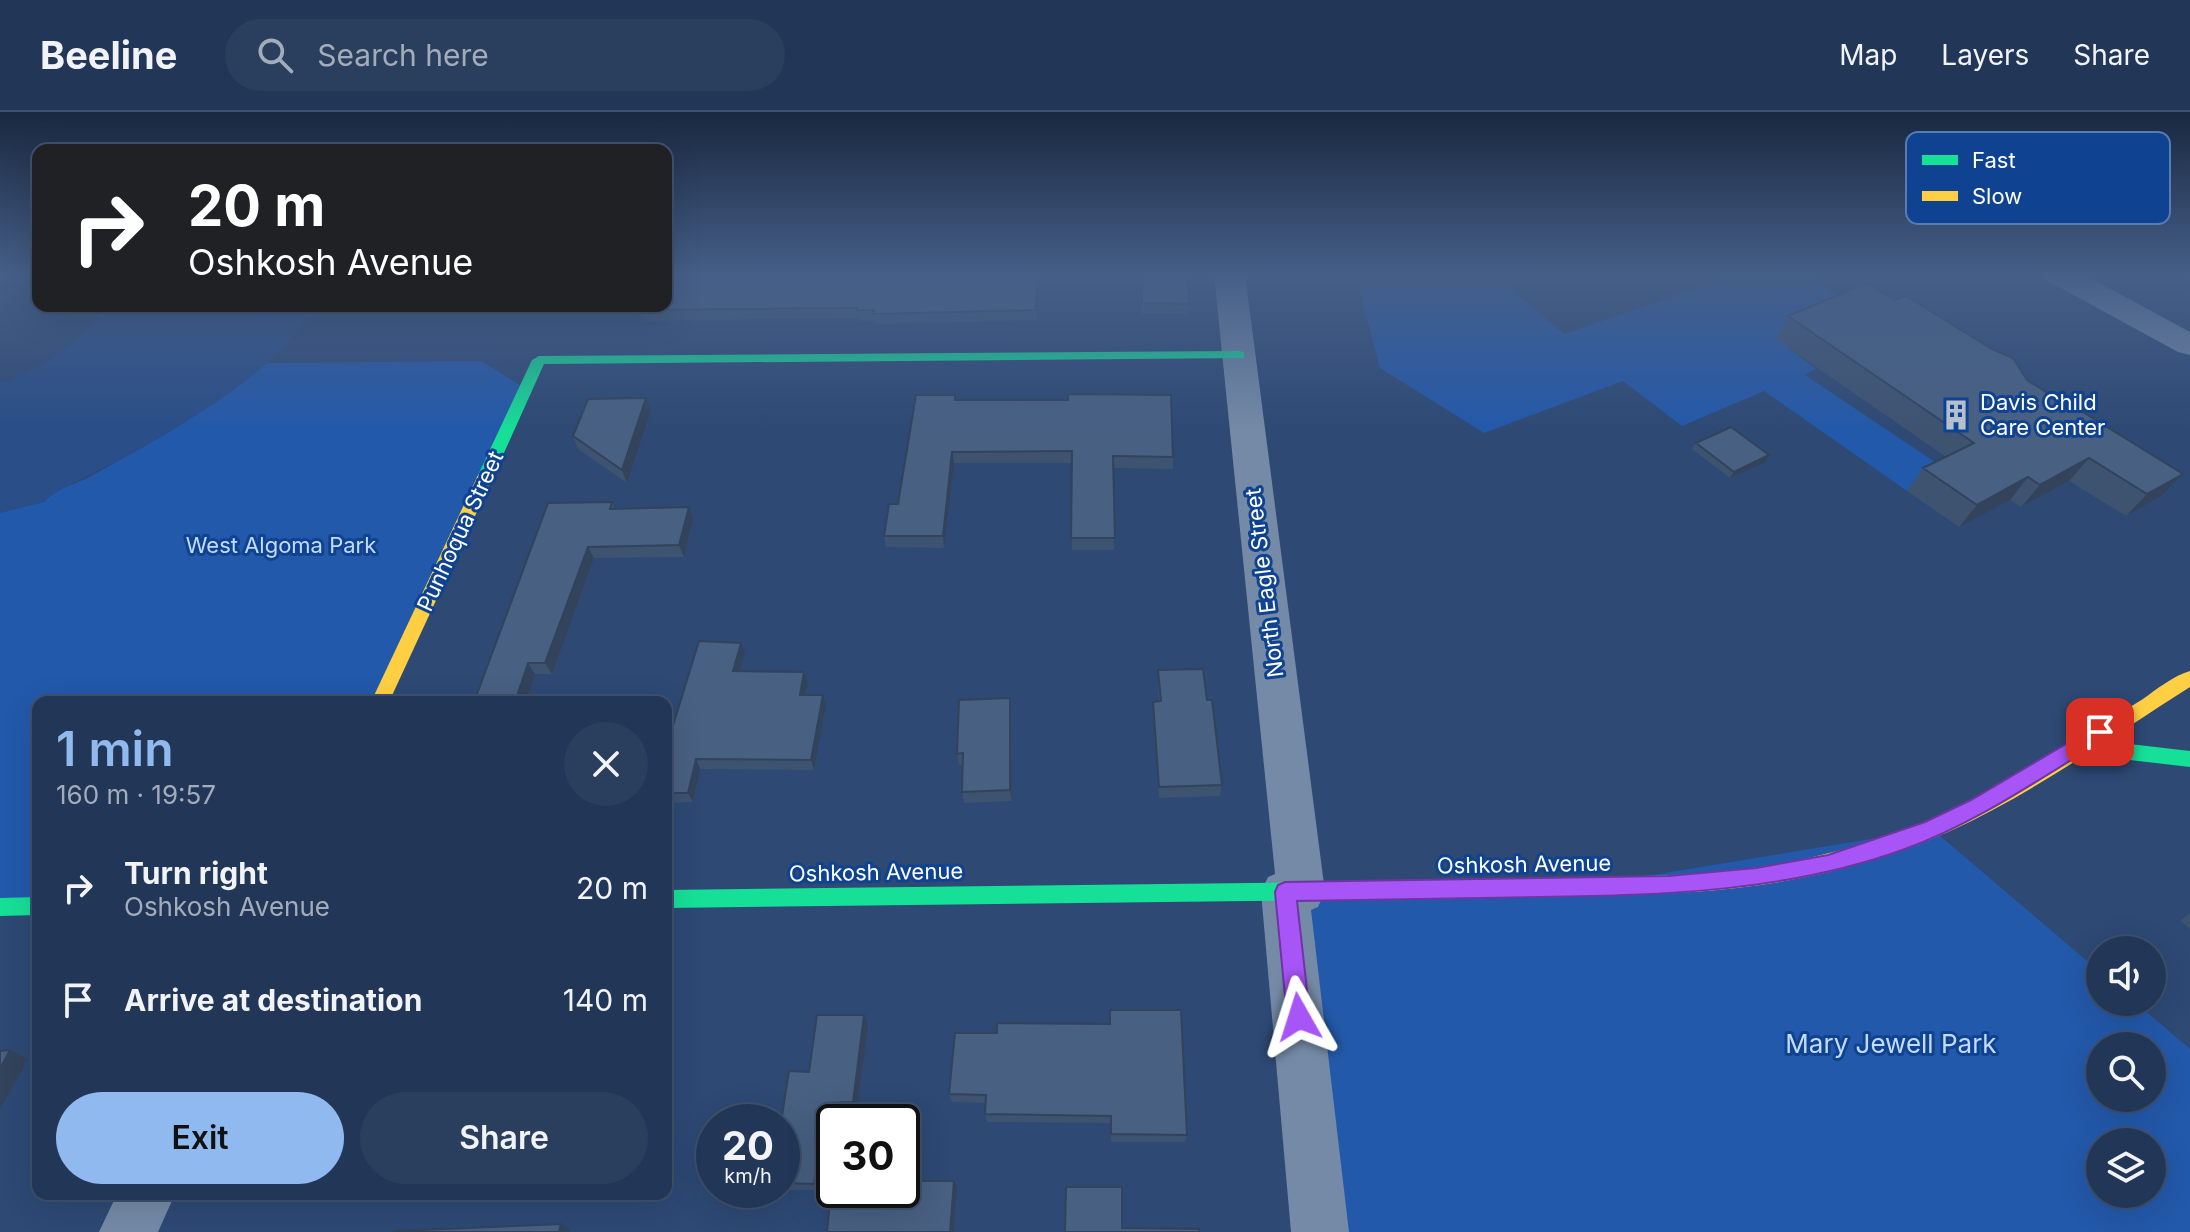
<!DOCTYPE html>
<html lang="en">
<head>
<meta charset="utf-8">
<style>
	:root { --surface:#223757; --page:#2a3f5d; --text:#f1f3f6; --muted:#a2acba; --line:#3f516d; --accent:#90b9f0 }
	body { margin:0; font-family:Inter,sans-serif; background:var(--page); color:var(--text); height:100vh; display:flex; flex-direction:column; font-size:30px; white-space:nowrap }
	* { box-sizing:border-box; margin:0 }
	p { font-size:26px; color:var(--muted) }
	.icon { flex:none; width:44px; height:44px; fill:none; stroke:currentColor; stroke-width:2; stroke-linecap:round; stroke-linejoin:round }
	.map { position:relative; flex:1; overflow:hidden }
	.drawer { position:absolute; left:32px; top:584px; width:640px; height:504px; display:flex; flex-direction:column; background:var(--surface); border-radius:16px; box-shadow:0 8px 32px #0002,0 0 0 2px var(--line) }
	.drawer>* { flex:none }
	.top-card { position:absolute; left:32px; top:32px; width:640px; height:168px; border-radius:16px; box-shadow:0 8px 32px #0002,0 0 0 2px var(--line); background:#202124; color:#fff; overflow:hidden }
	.tools { position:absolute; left:2086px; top:824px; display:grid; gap:16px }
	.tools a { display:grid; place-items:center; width:80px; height:80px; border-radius:50%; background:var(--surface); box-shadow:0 8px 32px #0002,0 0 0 2px var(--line); font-size:40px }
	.speed { position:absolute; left:696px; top:992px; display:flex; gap:16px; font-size:40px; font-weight:700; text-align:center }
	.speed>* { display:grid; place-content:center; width:104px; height:104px; border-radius:50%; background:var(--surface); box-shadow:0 8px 32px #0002,0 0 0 2px var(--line); line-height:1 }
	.speed small { font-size:20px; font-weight:400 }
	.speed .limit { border:4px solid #111; border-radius:12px; background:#fff; color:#111 }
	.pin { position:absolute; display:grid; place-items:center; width:68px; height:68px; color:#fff; margin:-34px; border-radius:16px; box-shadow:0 4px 12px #0006 }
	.me { position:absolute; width:88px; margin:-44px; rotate:354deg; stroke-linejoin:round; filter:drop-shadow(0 0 6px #0008) }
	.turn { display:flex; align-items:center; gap:28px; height:168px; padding:0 24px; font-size:36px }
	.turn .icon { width:104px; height:104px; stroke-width:2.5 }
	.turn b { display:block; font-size:56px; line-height:68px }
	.round { display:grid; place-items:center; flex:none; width:84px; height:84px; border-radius:42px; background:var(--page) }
	.head { display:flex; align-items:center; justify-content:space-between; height:136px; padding:0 24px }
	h1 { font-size:48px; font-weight:600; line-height:60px; color:var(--accent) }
	.primary-button { display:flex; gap:16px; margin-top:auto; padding:16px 24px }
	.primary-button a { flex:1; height:92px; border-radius:48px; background:var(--accent); color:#111; font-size:32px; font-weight:600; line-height:92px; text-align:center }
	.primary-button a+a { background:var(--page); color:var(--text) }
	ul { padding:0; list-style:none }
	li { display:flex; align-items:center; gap:24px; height:112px; padding:0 24px }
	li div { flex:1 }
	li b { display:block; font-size:30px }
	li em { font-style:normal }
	header { display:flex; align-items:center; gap:48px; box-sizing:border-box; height:112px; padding:0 40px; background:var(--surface); border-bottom:2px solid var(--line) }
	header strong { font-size:38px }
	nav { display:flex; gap:44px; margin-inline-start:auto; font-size:28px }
	.search { width:560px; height:72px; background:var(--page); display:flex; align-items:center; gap:20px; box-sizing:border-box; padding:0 28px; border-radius:44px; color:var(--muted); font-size:30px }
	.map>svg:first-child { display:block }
	.green { fill:#2359aa; fill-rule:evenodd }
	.water { fill:#294e88 }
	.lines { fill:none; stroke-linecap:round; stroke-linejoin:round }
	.street { fill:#758aa7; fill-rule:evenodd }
	.fast { fill:#16e098; fill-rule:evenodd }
	.slow { fill:#ffcf43; fill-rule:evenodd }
	.wall { fill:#3e5370 }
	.shaded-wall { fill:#32435b }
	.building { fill:#486082; stroke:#32435b; stroke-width:2 }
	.route { fill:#a855f7; stroke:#6d37a1; stroke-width:2 }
	.labels { text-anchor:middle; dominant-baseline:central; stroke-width:6; stroke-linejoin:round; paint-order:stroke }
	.poi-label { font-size:22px; fill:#fff; stroke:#0f4392; text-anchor:start }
	.street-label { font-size:22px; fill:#fff; stroke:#0f4392 }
	.park-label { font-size:22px; fill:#c3dbfe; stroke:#0f4392 }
	.near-park-label { font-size:26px; fill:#c3dbfe; stroke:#0f4392 }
	.key { fill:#0f4392; stroke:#577bb3; stroke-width:2 }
	.key-label { font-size:22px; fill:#fff }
</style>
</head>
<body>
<header>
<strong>Beeline</strong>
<div class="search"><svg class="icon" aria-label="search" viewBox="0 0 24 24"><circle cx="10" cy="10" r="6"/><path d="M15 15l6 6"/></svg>Search here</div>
<nav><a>Map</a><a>Layers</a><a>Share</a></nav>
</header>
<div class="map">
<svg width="2190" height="1120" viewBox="0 0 2190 1120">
	<rect width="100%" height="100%" fill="#2d4974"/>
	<path class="green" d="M1739,162h66l48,32 -76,33 39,30 -11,6 142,95 -40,21 -143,-100 -82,35 -59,-45 -139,52 -104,-65 -21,-81h149l56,47z
		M481,249l45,28 -146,313h-342v204l-38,1v-394l86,-34 83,-47 58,-38 40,-31z
		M1932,717l168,143v30h35l55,47v183h-869l-36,-340 288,-4zM2100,934h52v52h-52zM2100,1030h52v52h-52z"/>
	<path class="water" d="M111,194h209c-17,19 -35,40 -54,58 -41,36 -90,64 -137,91 -16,9 -78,36 -84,47l-45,11v-130c44,-12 80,-45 111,-77z"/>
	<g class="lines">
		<path class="street" d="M1214,162h31l80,618 -7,15 -7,3 38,322h-58l-30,-340 7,-15 7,-3z
			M2044,162h39l107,58v23l-12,-3 -130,-71z
			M117,1082h58l-17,38h-59z"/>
		<path class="fast" d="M1239,239l5,1v6l-700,6 -50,111 -8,5 -8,-5 54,-115 7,-4z
			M2078,626l112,13v16l-112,-13 -7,-2 -2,-6 2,-6z
			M1693,762l7,2 3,7 -3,7 -7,2 -120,5 -907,11v-18l907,-11z
			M38,785v18l-38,1v-18z"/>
		<path class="slow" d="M486,358l8,5 -105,227h-18l107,-227z
			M2190,559v16c-79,50 -156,106 -242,145 -81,36 -166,54 -255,60l-7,-2 -3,-7 3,-7 7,-2c135,-10 236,-44 351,-113 33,-21 66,-42 99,-62 14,-10 30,-23 47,-28z"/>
	</g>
	<path class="wall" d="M666,162h43l-1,4 329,-4 -1,46 -161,4v-3h-16l-1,-3 -216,3 -4,-11z
		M1142,162l47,30 -1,11 -47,-1z
		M1788,204l239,64 134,116 -35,20 -57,-35 -48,26 -11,-7 -51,27 -52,-36 16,-23 23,-11 -170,-118z
		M955,283l1,5 217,57v12l-60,-1 1,82h-42v-87h-118l-10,85 -58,-1 -2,-11 14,-32z
		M646,286l5,13 -24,72 -49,-34 -5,-13z
		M1696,331l73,12 -3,7 -36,16 -38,-29z
		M612,390l3,7 74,-2 4,12 -9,38 -90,1 -42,116h-17l-61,28z
		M741,531l4,10 -5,18 68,11 -3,13h18l3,10 -12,65 -114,-1 -7,33 -23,1 -1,7h-3v-78h5z
		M1158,558l49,30 15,85 -2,11 -61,2 -6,-84v-12h6l-1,-20z
		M1011,598l1,91 -48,2 -2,-11 1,-27h-4l-2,-11z
		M2190,801v16l-10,-8z
		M864,903l4,9 -11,86 -28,1 -10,79h-36l-1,-1v-67l27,-50z
		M955,921l232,102 -2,7h-74l-1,-19 -123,-1 -2,-8 1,-11 -34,-1 -3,-8z"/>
	<path class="shaded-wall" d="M646,286l5,13 -24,72 -5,-13z
		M952,340l2,11 -10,85 -1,-12z
		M1769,343l-3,7 -36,16 4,-6z
		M2089,346l-20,23 -48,26 19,-22z
		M2183,362l-22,22 -35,20 21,-22z
		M2028,365l-18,23 -51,27 18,-22z
		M689,395l4,12 -9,38 -5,-12z
		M588,435l6,11 -42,116 -7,-11z
		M741,531l4,10 -8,28 -4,-10z
		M528,551l7,11 -9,28h-11z
		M804,560l4,10 -5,23 -3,-10z
		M823,583l3,10 -12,65 -3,-10z
		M1010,586l1,12 1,91 -2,-11z
		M696,647l4,10 -7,33 -5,-9z
		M666,683l4,8 -1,7 -3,-4z
		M864,903l4,9 -11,86 -4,-8z
		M10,938l18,9 -28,50v-40z
		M825,991l4,8 -10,79 -5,-6z
		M954,1069l3,7 -4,44h-3z
		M561,1112l9,6v2h-11z"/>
	<path class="building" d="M666,162h36l-1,4 103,-2v-2h233l-1,36 -163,4 1,-4h-17v-2l-219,2 2,-4h26z
		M1142,162h46l1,30 -47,-1z
		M1867,171l27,17 12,-4 86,53 21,9 14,22 35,22 3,-1 118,73 -36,20 -58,-36 -49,27 -12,-8 -51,28 -54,-37 51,-25 -186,-127z
		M1068,282l103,1 2,62 -60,-1 2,82h-44l1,-87 -120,1 -9,84h-59l5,-32h9l18,-109h39v5h113z
		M646,286l-24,72 -49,-34 15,-37z
		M1731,315l38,28 -35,17 -38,-29z
		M612,390l-2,7 79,-2 -10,38 -91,2 -43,116h-17l-13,39h-41l74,-199z
		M699,529l42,2 -8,28 71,1 -4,23h23l-12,65 -115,-1 -8,34h-22v-61h5z
		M1203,557l4,31h5l10,85 -63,2 -6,-85 8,-1 -3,-31z
		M1010,586v92l-48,2 1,-39 -6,1 2,-54z
		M1110,898h71l6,125 -76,-1v-18l-126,-2 1,-19 -37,-1 6,-61h42v-10l113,1z
		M817,903h47l-11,87 -28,1 -11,81 -32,-1 -1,-61 8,-51 20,1z
		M10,938l-10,19v-18z
		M902,1069h52l-4,51h-123l5,-50h2v8h68z
		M1066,1075h56v41l77,1v3h-134z
		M561,1112l-2,8h-165l1,-1z"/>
	<linearGradient id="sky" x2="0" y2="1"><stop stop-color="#192840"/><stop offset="0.51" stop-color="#465f88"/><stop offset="1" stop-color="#465f88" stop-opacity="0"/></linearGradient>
	<rect width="2190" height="319" fill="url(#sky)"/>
	<path class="route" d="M2100,612l7,3 3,5 -3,6c-65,39 -130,85 -202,111 -118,43 -241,46 -365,48 -81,1 -162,3 -243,4l13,116 -4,8 -7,3 -8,-3 -4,-8 -12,-125 3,-7 7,-3 383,-6 88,-8 72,-13 97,-33 46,-22z"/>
	<defs>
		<g id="building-bare" transform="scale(2.4)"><path d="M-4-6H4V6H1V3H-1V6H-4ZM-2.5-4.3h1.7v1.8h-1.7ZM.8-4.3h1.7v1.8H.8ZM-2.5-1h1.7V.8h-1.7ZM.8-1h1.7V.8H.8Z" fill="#b6bfce" stroke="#0f4392" stroke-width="2.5" paint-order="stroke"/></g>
	</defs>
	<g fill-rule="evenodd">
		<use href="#building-bare" x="1956" y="303"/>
	</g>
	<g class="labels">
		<g class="poi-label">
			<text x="1980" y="290">Davis Child<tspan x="1980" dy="25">Care Center</tspan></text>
		</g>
		<g class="street-label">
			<text transform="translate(460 419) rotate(-65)">Punhoqua Street</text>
			<text transform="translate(1264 471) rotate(-97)">North Eagle Street</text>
			<text transform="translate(1524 752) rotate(-1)">Oshkosh Avenue</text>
			<text transform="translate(876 760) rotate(-1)">Oshkosh Avenue</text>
		</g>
		<g class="park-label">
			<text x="281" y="433">West Algoma Park</text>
		</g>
		<g class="near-park-label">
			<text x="1891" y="931">Mary Jewell Park</text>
		</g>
	</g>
	<rect x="1906" y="20" width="264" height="92" rx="12" class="key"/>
	<rect x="1922" y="43" width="36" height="10" fill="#16e098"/>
	<rect x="1922" y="79" width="36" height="10" fill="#ffcf43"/>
	<g class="key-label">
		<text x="1972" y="56">Fast</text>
		<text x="1972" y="92">Slow</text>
	</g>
</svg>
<div class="tools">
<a><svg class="icon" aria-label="sound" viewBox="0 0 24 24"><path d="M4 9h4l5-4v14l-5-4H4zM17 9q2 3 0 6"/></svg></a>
<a><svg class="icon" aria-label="search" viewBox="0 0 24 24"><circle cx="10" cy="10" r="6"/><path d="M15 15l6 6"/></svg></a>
<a><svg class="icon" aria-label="layers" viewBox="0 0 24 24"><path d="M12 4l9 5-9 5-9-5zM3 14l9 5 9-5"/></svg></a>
</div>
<div class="speed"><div>20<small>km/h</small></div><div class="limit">30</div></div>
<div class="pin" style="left:2100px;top:620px;background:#d93025"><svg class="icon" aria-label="arrive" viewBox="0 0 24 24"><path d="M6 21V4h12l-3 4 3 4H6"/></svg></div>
<svg class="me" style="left:1299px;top:905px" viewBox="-20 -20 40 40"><path d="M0-17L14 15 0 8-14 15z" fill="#a855f7" stroke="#fff" stroke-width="4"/></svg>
<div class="top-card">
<div class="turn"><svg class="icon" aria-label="right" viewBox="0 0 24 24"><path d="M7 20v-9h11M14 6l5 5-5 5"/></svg><div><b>20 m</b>Oshkosh Avenue</div></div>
</div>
<section class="drawer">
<div class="head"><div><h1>1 min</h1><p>160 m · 19:57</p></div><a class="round"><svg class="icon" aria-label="close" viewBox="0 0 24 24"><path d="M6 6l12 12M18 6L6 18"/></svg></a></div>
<ul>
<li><svg class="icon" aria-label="right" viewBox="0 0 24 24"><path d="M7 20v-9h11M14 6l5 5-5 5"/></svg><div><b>Turn right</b><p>Oshkosh Avenue</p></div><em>20 m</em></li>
<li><svg class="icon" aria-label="arrive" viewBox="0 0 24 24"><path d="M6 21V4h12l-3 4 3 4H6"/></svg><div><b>Arrive at destination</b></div><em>140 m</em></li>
</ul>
<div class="primary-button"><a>Exit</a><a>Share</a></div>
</section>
</div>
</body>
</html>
